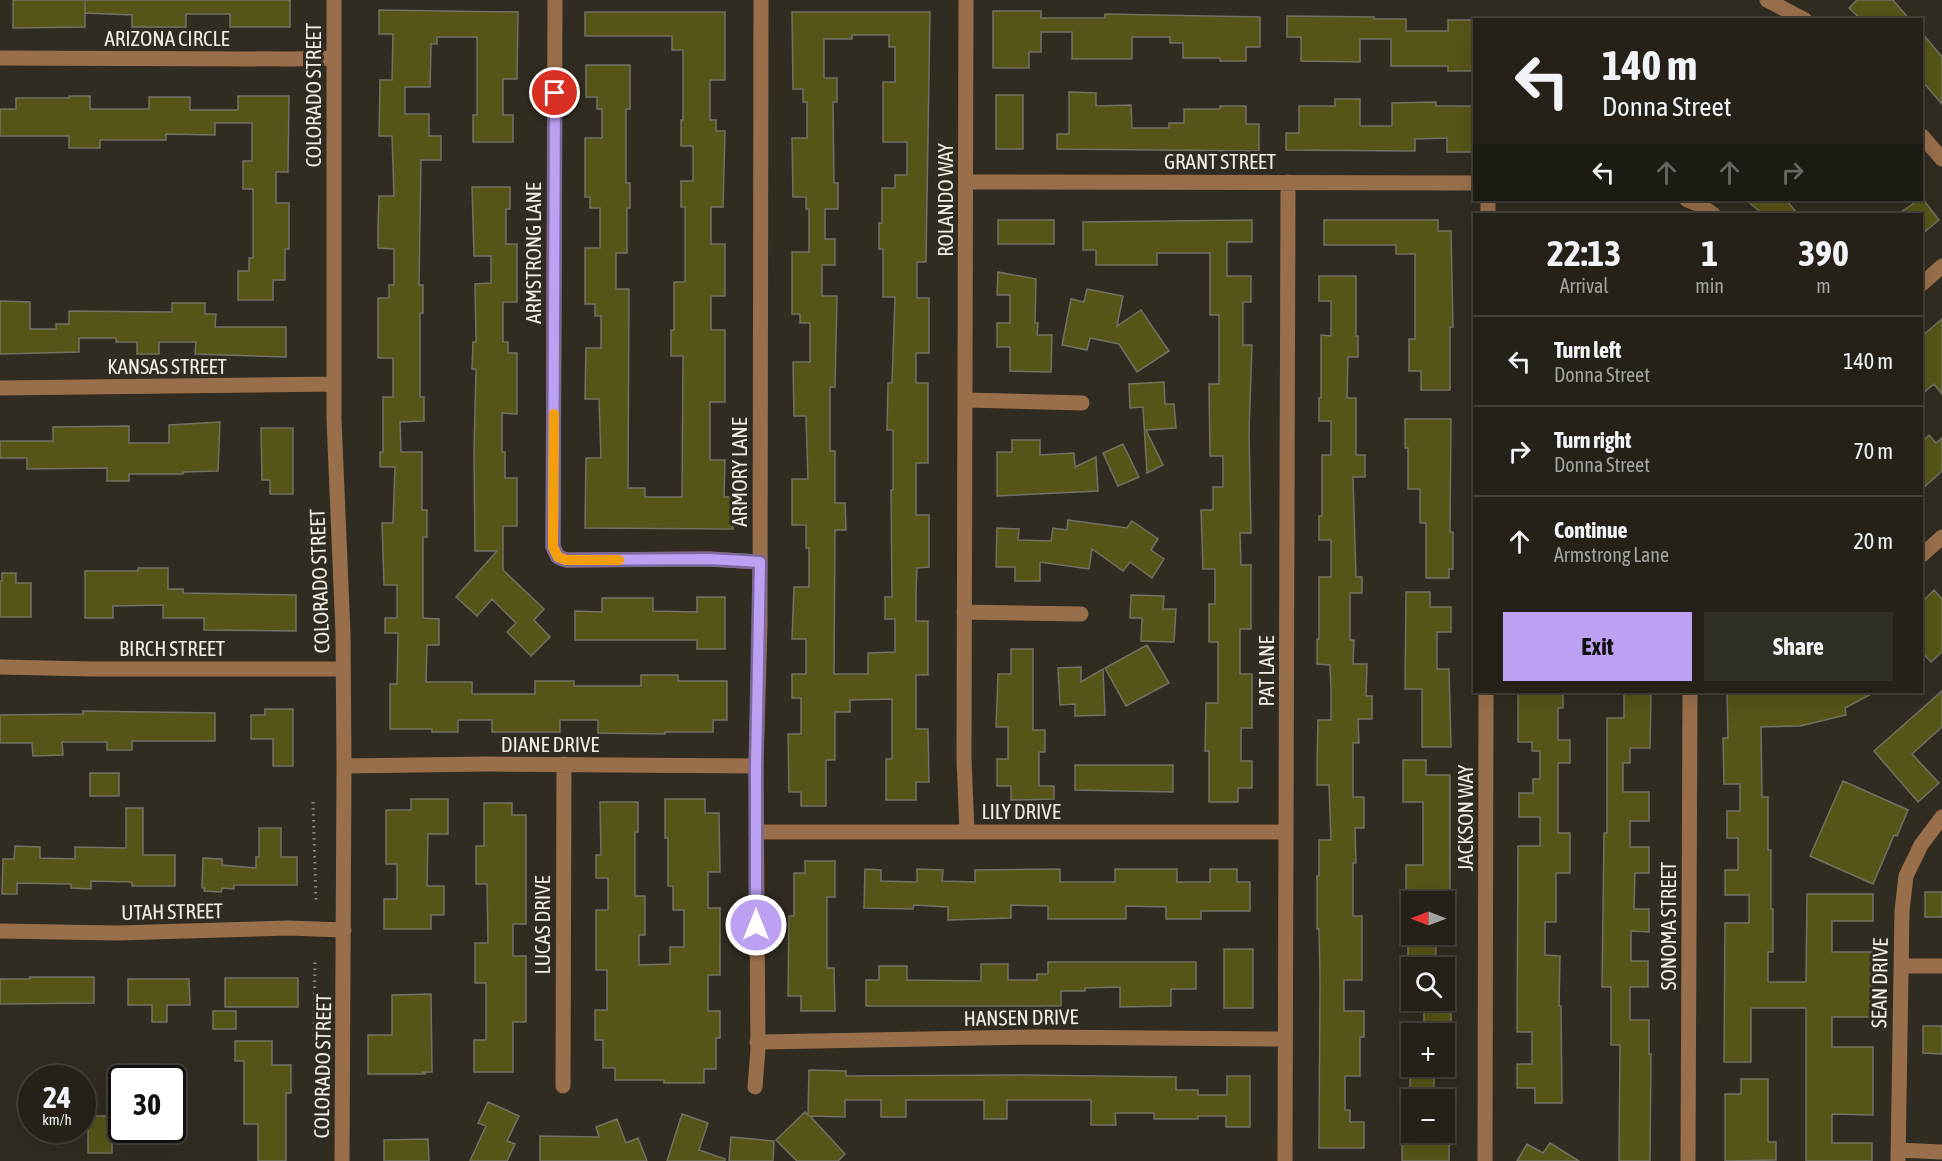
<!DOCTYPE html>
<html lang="en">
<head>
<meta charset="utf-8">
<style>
	:root { --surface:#252119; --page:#312e26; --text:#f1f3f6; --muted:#a3a3a2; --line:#423e38; --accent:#bca0f2 }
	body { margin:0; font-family:"Asap Condensed",sans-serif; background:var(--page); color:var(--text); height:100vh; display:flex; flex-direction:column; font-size:22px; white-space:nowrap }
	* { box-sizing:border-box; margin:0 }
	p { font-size:20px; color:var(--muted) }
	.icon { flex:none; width:33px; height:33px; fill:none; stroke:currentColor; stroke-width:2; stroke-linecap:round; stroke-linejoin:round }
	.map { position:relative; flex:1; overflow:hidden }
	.sheet { position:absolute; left:1473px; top:213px; width:450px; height:480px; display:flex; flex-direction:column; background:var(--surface); border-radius:0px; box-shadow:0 6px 24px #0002,0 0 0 2px var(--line) }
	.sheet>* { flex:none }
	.banner { position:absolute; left:1473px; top:18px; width:450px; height:183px; border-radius:0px; box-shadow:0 6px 24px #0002,0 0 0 2px var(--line); background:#252119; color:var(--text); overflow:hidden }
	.needle { width:39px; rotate:270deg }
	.fabs { position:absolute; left:1401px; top:891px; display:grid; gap:12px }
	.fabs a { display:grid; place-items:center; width:54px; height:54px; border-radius:0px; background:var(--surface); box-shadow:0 6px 24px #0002,0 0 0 2px var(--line); font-size:30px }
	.speed { position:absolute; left:18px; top:1065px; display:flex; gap:12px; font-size:30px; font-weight:700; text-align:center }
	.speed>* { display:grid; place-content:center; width:78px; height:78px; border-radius:50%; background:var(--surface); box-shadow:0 6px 24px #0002,0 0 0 2px var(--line); line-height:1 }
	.speed small { font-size:15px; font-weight:400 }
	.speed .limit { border:3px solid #111; border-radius:9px; background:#fff; color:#111 }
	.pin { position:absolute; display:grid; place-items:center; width:51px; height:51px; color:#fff; margin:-26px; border:3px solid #fff; border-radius:50%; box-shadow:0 2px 6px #0007 }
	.me { position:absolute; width:66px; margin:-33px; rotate:0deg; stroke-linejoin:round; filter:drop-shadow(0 0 4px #0008) }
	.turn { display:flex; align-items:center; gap:21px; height:126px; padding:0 30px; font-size:27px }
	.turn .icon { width:78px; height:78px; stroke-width:2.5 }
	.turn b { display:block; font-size:42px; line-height:51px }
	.lanes { display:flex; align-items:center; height:57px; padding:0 30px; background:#0003; justify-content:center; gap:30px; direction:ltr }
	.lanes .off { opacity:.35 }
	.eta { display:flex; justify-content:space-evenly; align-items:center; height:102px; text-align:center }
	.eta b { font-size:36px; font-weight:700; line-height:42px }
	.cta { display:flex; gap:12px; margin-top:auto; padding:12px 30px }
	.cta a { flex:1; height:69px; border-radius:0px; background:var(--accent); color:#111; font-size:24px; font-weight:700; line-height:69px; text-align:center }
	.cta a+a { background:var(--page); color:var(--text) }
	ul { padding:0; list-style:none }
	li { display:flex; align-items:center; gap:18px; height:90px; padding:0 30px; border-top:2px solid var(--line) }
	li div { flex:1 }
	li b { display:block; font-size:22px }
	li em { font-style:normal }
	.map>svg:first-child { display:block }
	.building { fill:#555517; stroke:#717164; stroke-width:1.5; fill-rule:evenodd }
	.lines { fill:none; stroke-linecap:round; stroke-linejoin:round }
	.path { stroke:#8e8a81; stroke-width:3; stroke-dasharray:1.5 4.5; stroke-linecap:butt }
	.minor { stroke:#996f4b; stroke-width:15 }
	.route-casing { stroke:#7a689d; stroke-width:15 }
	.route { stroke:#bca0f2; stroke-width:10 }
	.slow { stroke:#f59e0b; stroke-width:10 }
	.labels { text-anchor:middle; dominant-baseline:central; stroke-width:6; stroke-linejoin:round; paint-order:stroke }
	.street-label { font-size:21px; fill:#f0ede6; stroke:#312c21 }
</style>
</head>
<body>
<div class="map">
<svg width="1942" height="1161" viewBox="0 0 1942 1161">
	<rect width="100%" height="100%" fill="#312c21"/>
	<path class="building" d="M13,0h72v27l-72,1z
		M85,0h205v27h-60v-13h-44v13h-54v-12l-47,-2z
		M1857,0h36l17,20h-48l-13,-12z
		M379,10l139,2 -1,67h-14v36h10v27h-40v-27h4v-78h-40v7h-6l-1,43h-25v27h24v22h12v24h-20l-2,125h4v28h-3v84h4v24l-24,1 1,30h21v58h5v27h-4v81l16,1v26h-12l-1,37h46v12h63v-13h39v5h67v-11h37v6h49v39h-14v12h-48v2l-67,-1v-13h-38v12h-68v-12h-34v12h-26v-3h-42v-45h7l1,-51h-13v-15h12v-33h-13l-2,-62h11l2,-56h-15v-15h3v-55h10v-39h-15v-60h11v-13h5v-36l-16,-1v-21l1,-31h15l-2,-60h-13l1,-56h12l1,-46h-14z
		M993,11h48v7h64v-4l155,3v30h-14v14h-26v-3h-37v-15h-13v-6h-38v22h-60v-27h-31v20h-12v16h-36z
		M585,12h140v68h-15v40h6v11h9l-2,76h-12v37h14v52h-14v34h14v72h-15v58h15l-1,37h9v32l-148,-1 1,-70h15l-2,-59h-14l1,-51h15v-32h-6v-12h-10v-56h15v-40h-10v-11h-5v-59h17v-29h-5v-12h-11v-32h44v44h-4v74h4v25h-3v45h-11v36h13l-1,199h17v9h37l1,-141h-12v-26h3v-48h11v-75h-4v-26h12v-35h-12v-26h2v-70h-11v-14h-87z
		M792,12h138l-4,250h-9v36h12v55h-13v30h12v80h-12v52h13v52l-12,1 -1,23v30h12v54h-12v54h12l1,53h-13v18h-30v-41h6v-60l-42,1v12h-15v48h-9v46h-25v-14h-12l-1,-58h13v-36h-9v-24h14v-35h-14l2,-52h15v-39h-3v-23h-14v-46h16l-2,-63h-12l-1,-54h17v-39h-10v-9h-8v-62h17v-43h-3v-12h-13l-1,-59h15v-36h-4v-13h-10zM852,35h37v12h6v35h-12v60h24v33h-12v13h-13v35h-3v26h4v48h12l-3,86h-4l-1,47h6v60h-2l1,107h-7v22h10v33l-27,1v21h-34l1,-144h11l-1,-27h-10v-52h-5v-64h5l2,-91h-15v-31h13v-26h-10v-30h13v-26h-4l-1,-81h4v-24h-13v-39h28z
		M1287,16l87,1v2h32v12h42v-11h24v13h2v38h-26v-5h-57v-27h-31v23l-59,-1v-24h-14z
		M1922,33l20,24v47l-20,-23z
		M1069,92l27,1v13l35,-1 1,23h37v-5h15v-14h36v-3h26v18h13v27l-202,-2v-15h12z
		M996,95h27v54h-27z
		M69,96h21v13h59v-12h41v13h48v-14h51l-1,76h-12v31h13v46h-4v31h-12v20h-35v-29h11v-13h4v-69h-10v-28h9v-38h-37v12l-49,-1v6h-66v8h-31v-12h-69v-27h16v-11h53z
		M1335,99h25v27h32v-23l44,-1v4h38v46h-27v-14l-32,1v12l-129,-1v-17h13v-27h36z
		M472,187h38v22h-4v35h11v58h-14v40h5v11h9v61l-15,-1v39h3v26h12v48h-14v44l41,39 -10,11 16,17 -19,19 -24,-24 9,-9 -24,-24 -15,17 -21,-19 41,-46h-22l-1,-99 2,-83h-4l1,-27h3l-1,-58 16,-1v-27h-17z
		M1922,198l17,22 -17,14v-20h-24z
		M1746,200h40l12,14h-35z
		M998,220h56v24h-56z
		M1252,220v22h-25v34h24v26h-8v43h9l-3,88 2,100h-11l1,32h10v64h-11v45h12v54h-11v33h11v27h-14v14h-29v-51h-4l1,-48h12v-61h-9v-38h6v-35h-12l-2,-59h12v-23h10v-31h-13l-1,-72h10v-69h-9v-62h-53v12h-61v-15h-13v-28z
		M1324,220h114v11h13l2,96h-3v63h-29v-19h-12v-32h6v-85h-19v-9h-72z
		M998,272l38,7 -1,44h3l-1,12h15l-1,37 -41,-1v-24h-13v-24h13v-28h-13z
		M1319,276h37v60h2v21h-10l-1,41h9v57h9v22h-12l3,100h6v16h-12v47h4l-1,24h14l-1,32h6v23h-14l1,24h-6v54h11v31h-9l1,35h-3v53h9v64h-18v31h20v26h-4v39h-15v34h5v12h14v26h-45l1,-168 -1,-51h-2v-53h2v-36h12l-2,-55h-12v-23l1,-42h13v-32l-1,-23 -13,-1v-25h2v-62h12v-37h-12v-24h3v-61h9v-34h-12v-23h2v-63l10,1v-35h-12z
		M1087,289l36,7 -6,30 24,-16 28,41 -32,21 -18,-28 -29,-6 -3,12 -25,-5 9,-46 13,3z
		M0,301l30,1v27h26v-5h13v-13l103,1v-9h33v11h11l-1,13h71v30l-91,-3 1,-12h-37v12h-22v-12h-21v-4h-37v14l-79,2z
		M1942,319v75l-8,-10 -12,10v-58z
		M1164,382l1,22h9l2,24 -30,2 17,35 -16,8 -4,-66 -13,1 -1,-24z
		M1405,419h46l-1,113h3v37h-4v9h-23v-55h-6v-34h-12v-41h-3z
		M220,422l-2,49 -35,1v2h-54v7h-22v-13l-80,1v-11h-27v-17h53v-14l76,-1v17h40v-18z
		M261,428h32v66h-23v-14h-8z
		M1929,435l7,8 6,-5v33l-20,18v-47z
		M1012,440h28v15l34,-2 1,14 21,-10 2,34 -101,5v-44h15z
		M1123,444l16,33 -21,9 -15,-33z
		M1068,520l59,8 5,-7 26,18 -7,11 13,9 -12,19 -22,-16 -7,9 -31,-22 -3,20 -49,-7v19h-25v-14h-19l1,-39 22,1 -1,11 33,1 2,-13 14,2z
		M138,568h30v21h15v4l113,2v36l-92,-1v-12h-41v-13l-50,1v12h-28v-47h53z
		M2,573h14v10h15v34h-31v-36h2z
		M1934,590l8,9v53l-11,10 -9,-10v-50z
		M1406,592h24v15h21v25h-14v37h12l2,78h-29v-58h-17z
		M1131,595l33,1 -1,13h13l-2,33 -33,-1 1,-23h-12z
		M697,597h28v52h-28v-9h-122v-29l27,1v-14h51v13l44,1z
		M1147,645l22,38 -43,23 -21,-38z
		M1011,649h22v81h12v22h-6v34h15v13l-43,1v-14h-14v-27h11v-32h-12l2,-53h13z
		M1081,667v15l22,-13 2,46 -30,1v-12l-15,1 -2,-37z
		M1942,691v36l-30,27 27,29 -21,19 -44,-51z
		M1518,692h45v16h-5v32h12v23h-12v70h12v40h-14v49h-11v33l15,1 -1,50h2l1,97h-27v-15h-18v-24h15v-32h-15l1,-186h22v-29h-21v-24h14v-14h7v-28h-8v-9h-14z
		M1624,692h27l-1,56h-20v15h-7v29h26v29h-19v26h19v26h-14l-1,36h15v23l-18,-1v30h17v26h-18v33h19v34h2l-1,107h-31l1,-116h-9v-58h-9l2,-154h3v-115h17z
		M1727,692h148l-30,16 1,7 -46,11 -39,1 1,70h6v53h3v59h2v43h-5v30h38l1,-88h66v27h-41v31h41l-1,65h-40v30h41v68l-41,-1v29h40v18h-66v-153h-55v54h-27l1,-139h24v-28h-24v-25h13v-32h-11v-27h13v-27h-16l-1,-46h5z
		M265,709h28v57h-20v-27h-22v-24h14z
		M83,711l132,2v28h-83v9h-25v-8h-45l1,13 -30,1 -1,-13h-32v-28l83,-1z
		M1403,760h23v15h24v127h-27v-5h-17v-32h17v-63h-20z
		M1075,765h98v27l-98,-2z
		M90,773h29v23h-29z
		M1843,781l65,29 -11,26 -3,-1 -21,49 -63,-28z
		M411,799h37v35h-20l-1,52h17v29h-13v14h-47v-30h13v-35h-11v-54h25z
		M665,799h40v14h14l1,59h-12v36h12v67h-12v36h12v27h-4v31h-12v14h-40v-3h-49v-12h-12v-28h-8v-30h12v-40h-11v-60h12v-32h-12v-23h5l-1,-53h38v30h-3v64h10v39h-6v30l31,-1v-17h14v-37h-11v-24h-5v-48h-3z
		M484,803h28v12h14v109h-13v32h13v66h-13v50h-39v-32h12v-57h-11v-40h13l-1,-59h-11v-38h8z
		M126,808h17v47h32v31h-43v-4l-41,-1v8l-20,-1v-4l-54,-1v11h-15l1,-35h11l1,-13 25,1v11l35,1v-12l51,1z
		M259,828h22v29h16v28h-63v4l-12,-1 -1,4 -17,-1 1,-3h-3l1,-30 19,1v6l34,3v-11h3z
		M805,861h30v36h-8v71h7l1,43h-34v-15h-13l1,-80h5v-43h11z
		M865,869l16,1v11l36,1v-13l26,1 -1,11 33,1v-12l85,-1v13h55v-13h62v13h33v-13h27v13h13v29h-49v8h-35v-12l-40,-1v13h-78v-13l-37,-1v13l-63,2v-13l-34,-2 -1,4 -49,-1z
		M1925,892h17v25h-17z
		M1408,934h28v34h-28z
		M1224,949h29v59h-29z
		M1048,962h148v27h-25v17l-51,1v-20l-35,1v3h-24v15h-195v-26h13v-14h28v14l74,1v-17h27v16h29v-6h11z
		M30,977h64v26l-94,1v-25h30z
		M225,978h73v29h-73z
		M128,979h61l1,26h-23v17h-15v-17h-24z
		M431,994l1,78h-10l4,2h-58v-39h24v-40z
		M1424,1000h27v34h-27z
		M213,1011h23v18h-23z
		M1923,1026h19v28l-19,-1z
		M235,1041h37v24h19v28h-5v68h-28v-37h-14v-63h-9z
		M809,1070l37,1v5l176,-1 154,2v13h22v5h29v-19h23v51h-24v-11h-28v3h-44v-6h-39l1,12h-25v-25h-84v19h-23v-19h-78v17h-25v-17h-36v17l-35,-1 35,38 -7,7h-41l-21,-21 29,-28 3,3z
		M1410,1071h24v29h-24z
		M1741,1079h27v63h8v18l-51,1v-67h16z
		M488,1102l31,14 -12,25 8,3 -8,17h-37l16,-35 -8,-3z
		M682,1114l26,9 -9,27 26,9v2h-58z
		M88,1116h24v37h-24z
		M617,1119l9,24 12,-5 9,23h-107v-25l59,1 -3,-10z
		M1402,1132h23v11h24v18h-47z
		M731,1137l43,4 -1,20h-44z
		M428,1139l1,22h-45v-21z
		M1550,1143l29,18h-62l10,-17 16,9z"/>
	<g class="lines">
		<path class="path" d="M313,802l3,99
			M314,1036l1,-76"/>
		<path class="minor" d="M334,0v419l9,214 1,133 -2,395
			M555,0l-2,547 5,10 8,3 143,-1 51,3
			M966,0l-2,759 3,73
			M1767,0l38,20
			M0,58l292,1 42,-1
			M1922,136l20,23
			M966,182l508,1
			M1687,200l13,5 13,9
			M1488,214v-14
			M1922,284l20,-18
			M0,388l334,-4
			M966,400l116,3
			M1922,555l20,-18
			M964,612l117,2
			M0,667l93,2h250
			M344,766l143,-2 269,2
			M756,832h530
			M0,931l117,2 171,-5 56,2
			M1901,966h41
			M757,1042l279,-5 249,2
			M563,1086l1,-322
			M755,1087l3,-38 -2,-283 4,-140 1,-626
			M1898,1150l44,2
			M1285,1161l3,-979
			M1485,1161l1,-469
			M1688,1161l2,-469
			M1898,1161l4,-250 4,-35 15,-31 21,-28"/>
	</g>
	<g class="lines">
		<g class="route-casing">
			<path id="route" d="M555,93l-2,454 5,10 8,3 143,-1 51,3 -4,204v159"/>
		</g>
		<use href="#route" class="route"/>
		<path class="slow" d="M554,414l-1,133 5,10 8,3h53"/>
	</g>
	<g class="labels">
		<g class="street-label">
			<text x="167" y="38">ARIZONA CIRCLE</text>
			<text transform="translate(313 95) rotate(-90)">COLORADO STREET</text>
			<text x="1220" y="161">GRANT STREET</text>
			<text transform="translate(945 200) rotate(-90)">ROLANDO WAY</text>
			<text transform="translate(533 253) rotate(-90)">ARMSTRONG LANE</text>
			<text x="167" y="366">KANSAS STREET</text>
			<text transform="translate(739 472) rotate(-90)">ARMORY LANE</text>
			<text transform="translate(319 581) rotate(-92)">COLORADO STREET</text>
			<text x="172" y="648">BIRCH STREET</text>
			<text transform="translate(1266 671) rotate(-90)">PAT LANE</text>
			<text x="550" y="744">DIANE DRIVE</text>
			<text x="1021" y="811">LILY DRIVE</text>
			<text transform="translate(1465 818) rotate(-90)">JACKSON WAY</text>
			<text transform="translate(172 911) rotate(-1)">UTAH STREET</text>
			<text transform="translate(542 925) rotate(-90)">LUCAS DRIVE</text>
			<text transform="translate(1668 926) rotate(-90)">SONOMA STREET</text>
			<text transform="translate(1879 983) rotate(-89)">SEAN DRIVE</text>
			<text transform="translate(1021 1017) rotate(-1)">HANSEN DRIVE</text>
			<text transform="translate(322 1066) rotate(-89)">COLORADO STREET</text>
		</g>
	</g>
</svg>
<div class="fabs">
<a><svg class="needle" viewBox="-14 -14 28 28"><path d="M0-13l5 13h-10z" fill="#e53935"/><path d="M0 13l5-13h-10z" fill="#a3a3a2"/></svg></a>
<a><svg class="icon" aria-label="search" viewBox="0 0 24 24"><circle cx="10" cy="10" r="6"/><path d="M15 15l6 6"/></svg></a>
<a>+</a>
<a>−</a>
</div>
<div class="speed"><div>24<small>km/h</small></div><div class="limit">30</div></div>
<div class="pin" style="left:555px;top:93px;background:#d93025"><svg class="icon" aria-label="arrive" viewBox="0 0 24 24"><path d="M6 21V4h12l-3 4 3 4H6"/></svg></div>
<svg class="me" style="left:756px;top:925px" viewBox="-20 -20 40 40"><circle r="17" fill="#bca0f2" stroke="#fff" stroke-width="3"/><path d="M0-11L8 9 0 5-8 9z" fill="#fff"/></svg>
<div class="banner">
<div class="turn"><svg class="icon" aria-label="left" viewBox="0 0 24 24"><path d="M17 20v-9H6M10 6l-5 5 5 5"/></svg><div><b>140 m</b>Donna Street</div></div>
<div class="lanes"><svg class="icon" aria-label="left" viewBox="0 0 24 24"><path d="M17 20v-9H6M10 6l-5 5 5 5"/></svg><svg class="icon off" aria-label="ahead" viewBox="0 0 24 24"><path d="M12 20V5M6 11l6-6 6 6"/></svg><svg class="icon off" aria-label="ahead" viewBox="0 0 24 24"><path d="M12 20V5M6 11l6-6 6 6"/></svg><svg class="icon off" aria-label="right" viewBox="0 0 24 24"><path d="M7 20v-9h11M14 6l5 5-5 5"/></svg></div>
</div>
<section class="sheet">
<div class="eta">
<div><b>22:13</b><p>Arrival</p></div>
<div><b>1</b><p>min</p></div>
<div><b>390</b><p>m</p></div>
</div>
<ul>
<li><svg class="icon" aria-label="left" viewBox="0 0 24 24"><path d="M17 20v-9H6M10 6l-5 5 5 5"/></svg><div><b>Turn left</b><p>Donna Street</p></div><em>140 m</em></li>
<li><svg class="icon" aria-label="right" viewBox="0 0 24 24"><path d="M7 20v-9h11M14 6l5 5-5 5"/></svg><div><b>Turn right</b><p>Donna Street</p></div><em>70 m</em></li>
<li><svg class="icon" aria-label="ahead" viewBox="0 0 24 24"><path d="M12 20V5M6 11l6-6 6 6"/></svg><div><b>Continue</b><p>Armstrong Lane</p></div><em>20 m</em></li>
</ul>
<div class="cta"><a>Exit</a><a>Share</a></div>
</section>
</div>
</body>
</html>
